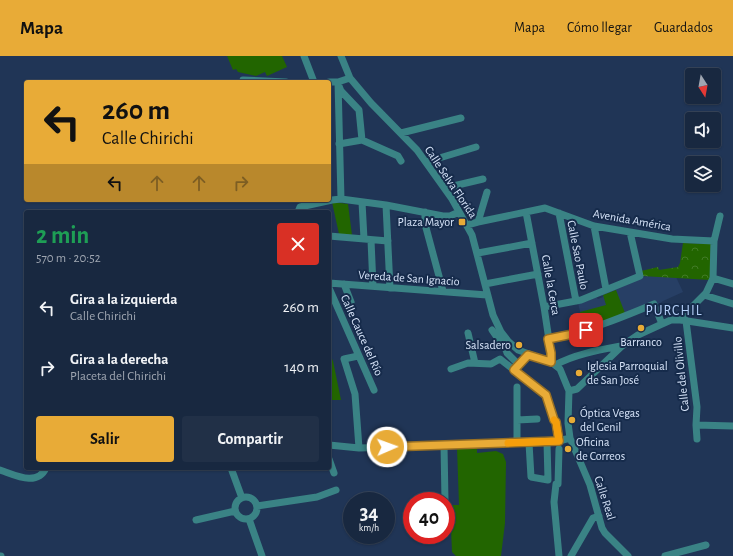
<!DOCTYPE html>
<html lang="es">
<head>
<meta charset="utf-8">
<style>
	:root { --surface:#182840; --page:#213047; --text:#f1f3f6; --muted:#9fa6b1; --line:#364459; --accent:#e8ab37 }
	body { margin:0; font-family:"Alegreya Sans",sans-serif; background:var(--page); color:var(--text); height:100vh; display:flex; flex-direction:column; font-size:15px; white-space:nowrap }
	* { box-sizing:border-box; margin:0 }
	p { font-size:13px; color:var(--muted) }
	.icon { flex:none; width:22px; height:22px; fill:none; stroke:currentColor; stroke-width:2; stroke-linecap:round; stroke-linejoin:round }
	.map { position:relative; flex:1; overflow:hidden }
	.panel { position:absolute; left:24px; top:154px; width:307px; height:260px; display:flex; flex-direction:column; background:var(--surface); border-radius:4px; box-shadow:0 1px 3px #0004,0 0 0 1px var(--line) }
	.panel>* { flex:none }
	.top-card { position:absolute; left:24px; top:24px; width:307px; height:122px; border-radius:4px; box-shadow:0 1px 3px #0004,0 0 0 1px var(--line); background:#e8ab37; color:#111; overflow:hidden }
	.needle { width:26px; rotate:169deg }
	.buttons { position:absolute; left:685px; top:12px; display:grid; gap:8px }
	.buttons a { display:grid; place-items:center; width:36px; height:36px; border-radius:4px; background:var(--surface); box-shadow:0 1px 3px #0004,0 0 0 1px var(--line); font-size:20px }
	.speed { position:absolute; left:343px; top:436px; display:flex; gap:8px; font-size:20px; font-weight:700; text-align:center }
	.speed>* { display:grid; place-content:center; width:52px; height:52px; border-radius:50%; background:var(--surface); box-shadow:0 1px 3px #0004,0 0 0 1px var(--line); line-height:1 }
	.speed small { font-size:10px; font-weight:400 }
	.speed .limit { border:6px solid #d22; background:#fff; color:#111 }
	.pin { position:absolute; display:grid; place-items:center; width:34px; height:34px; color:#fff; margin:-17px; border-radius:8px; box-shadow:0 2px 6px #0006 }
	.me { position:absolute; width:44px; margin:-22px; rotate:88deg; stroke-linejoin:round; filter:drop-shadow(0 0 3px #0008) }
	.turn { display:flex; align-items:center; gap:14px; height:84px; padding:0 12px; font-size:18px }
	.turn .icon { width:52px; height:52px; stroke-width:2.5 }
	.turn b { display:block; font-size:28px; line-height:34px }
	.lanes { display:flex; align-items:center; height:38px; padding:0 12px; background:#0003; justify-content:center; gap:20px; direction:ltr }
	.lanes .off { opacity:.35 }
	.round { display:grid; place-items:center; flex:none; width:42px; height:42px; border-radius:4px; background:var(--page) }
	.headline { display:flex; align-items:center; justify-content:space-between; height:68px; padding:0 12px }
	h1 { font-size:24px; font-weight:600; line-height:30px; color:#1e9e55 }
	.button { display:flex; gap:8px; margin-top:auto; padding:8px 12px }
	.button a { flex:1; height:46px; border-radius:4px; background:var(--accent); color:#111; font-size:16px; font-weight:600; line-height:46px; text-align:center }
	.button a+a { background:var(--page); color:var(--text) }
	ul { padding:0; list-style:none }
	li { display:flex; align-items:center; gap:12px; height:60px; padding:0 12px }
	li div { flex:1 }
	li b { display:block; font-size:15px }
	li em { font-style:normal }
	header { display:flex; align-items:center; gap:24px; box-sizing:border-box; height:56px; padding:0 20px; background:var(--accent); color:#111 }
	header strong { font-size:19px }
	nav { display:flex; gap:22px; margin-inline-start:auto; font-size:14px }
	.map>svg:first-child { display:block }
	.built { fill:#273f65 }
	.grass { fill:#226500 }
	.park { fill:url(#park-crowns) }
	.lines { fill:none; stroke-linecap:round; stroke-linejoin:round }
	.minor { stroke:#3a8385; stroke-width:7 }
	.route-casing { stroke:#976f24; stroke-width:10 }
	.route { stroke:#e8ab37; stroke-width:7 }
	.slow { stroke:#f59e0b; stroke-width:7 }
	.poi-dot { fill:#e8ab37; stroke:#162b4b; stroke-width:1.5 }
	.labels { text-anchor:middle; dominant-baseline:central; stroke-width:4; stroke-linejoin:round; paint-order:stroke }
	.street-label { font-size:12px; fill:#d8e5fa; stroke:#162b4b }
	.poi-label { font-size:12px; fill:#d8e5fa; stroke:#162b4b; text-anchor:start }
	.quarter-label { font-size:14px; letter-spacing:1px; fill:#b5d0f9; stroke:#162b4b }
</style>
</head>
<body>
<header>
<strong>Mapa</strong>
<nav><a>Mapa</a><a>Cómo llegar</a><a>Guardados</a></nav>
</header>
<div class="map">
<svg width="733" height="500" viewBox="0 0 733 500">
	<defs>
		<pattern id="park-crowns" width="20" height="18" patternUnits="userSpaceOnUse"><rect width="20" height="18" fill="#226500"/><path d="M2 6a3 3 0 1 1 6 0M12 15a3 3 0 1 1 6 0" fill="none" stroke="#417b26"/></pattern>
	</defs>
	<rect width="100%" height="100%" fill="#203556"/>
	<path class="built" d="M646,220l30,1 7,15 -20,9 -7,5 -72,22 -6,-25 10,-2 8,-4 2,2 5,-2 -1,-3z"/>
	<path class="grass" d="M227,0h55l5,11 -20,9 -2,-4 -9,4 -18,-4 -2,-3 -3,1z
		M332,146l16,2 4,31 -13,-1z
		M616,234l9,23 -41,15 -4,-16 26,-7 -3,-10z
		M329,296l4,9 8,39h-12z
		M477,391v6l19,-2 7,3 3,8 -1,61 -4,33h-45l-4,-4 -2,-47h9l-2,-57z"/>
	<path class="park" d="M683,187l28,1 -1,36 -68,-4 -1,-5 17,-4 1,3 19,-3 2,-4z"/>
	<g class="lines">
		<path class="minor" d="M304,0l10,26
			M341,0l9,22 21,25 46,47 35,49 20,36 21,80 8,17 7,9 10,9 33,12 9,7 9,22 -1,32 2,15 20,47 12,43 3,5 23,23
			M243,24l43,2
			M329,26h9l12,-4
			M338,26l3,117
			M339,30l2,5 18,19 3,30 36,16 3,5
			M401,77l60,-15
			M339,88l23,-4
			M426,106l50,-15
			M445,132l38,-9
			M362,146l2,37
			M386,149l4,83
			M298,156l2,-5 32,-7 9,-1 45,6 57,11h7l9,-4
			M425,156v12l18,67
			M526,156l18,95 7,46v9
			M559,157l17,88
			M478,166l9,-30
			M467,169l11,-3 67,-14 49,18 78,13 42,2
			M594,170l12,63
			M329,180l59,5
			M371,184l2,46
			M478,197l54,-10
			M713,222l20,6
			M329,227l158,12
			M344,228l7,18
			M485,228l53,-10
			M329,232l45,102
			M704,239l29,9
			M544,251l37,-7 59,-24 -10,-44
			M681,264l8,-10 17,-17 7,-15 1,-37 6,-25
			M686,265l11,86 -1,18 1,14
			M492,274l14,20 1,3 11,11
			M468,277l7,30
			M549,283c37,-7 69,-20 105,-35l8,20
			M358,300l-14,3 11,35 4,54
			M555,309c20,-11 44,-15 66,-19
			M451,313l17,-6 23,1 9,-5 46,36 8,25 2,2 3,19
			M517,331v56
			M569,335l8,-2 45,-43 16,-11 24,-11 9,-4h10l52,8
			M517,364l20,-1
			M696,369l37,1
			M547,386l1,38
			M529,387l2,34 17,3
			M329,389l30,3 170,-5 30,-2 11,-3
			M444,389l1,56
			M329,403l5,14
			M231,412l11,30
			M0,414c15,5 37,17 46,-2
			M235 452a11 11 0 1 1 22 0a11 11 0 1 1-22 0Z
			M257,450l60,-9 19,-7
			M249,463l13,37
			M196,464l39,-9
			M0,500h1
			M559,500l-5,-54 2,-18h2l1,-35
			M571,500l22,-38 6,-2
			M665,500l41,-11"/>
	</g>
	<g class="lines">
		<g class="route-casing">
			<path id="route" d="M387,391l172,-6 -3,-19 -2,-2 -8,-25 -32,-25 14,-15 23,7v-9l-3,-14 25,-5 13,-4"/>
		</g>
		<use href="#route" class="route"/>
		<path class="slow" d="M508,387l51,-2 -3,-19 -2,-2"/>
	</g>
	<g class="poi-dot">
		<rect x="458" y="162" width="8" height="8" rx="2"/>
		<circle cx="641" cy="272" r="4"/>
		<circle cx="519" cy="289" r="4"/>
		<circle cx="579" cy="317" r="4"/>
		<circle cx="572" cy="364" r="4"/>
		<circle cx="568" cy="393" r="4"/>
	</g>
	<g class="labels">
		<g class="street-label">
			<text transform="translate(451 126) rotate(56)">Calle Selva Florida</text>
			<text transform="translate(632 164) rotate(10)">Avenida América</text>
			<text transform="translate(578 199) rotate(79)">Calle Sao Paulo</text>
			<text transform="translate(409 222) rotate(4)">Vereda de San Ignacio</text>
			<text transform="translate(551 229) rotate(80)">Calle la Cerca</text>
			<text transform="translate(362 279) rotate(66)">Calle Cauce del Río</text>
			<text transform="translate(681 318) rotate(-96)">Calle del Olivillo</text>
			<text transform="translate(605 442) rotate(72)">Calle Real</text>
		</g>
		<g class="poi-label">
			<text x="454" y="166" text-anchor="end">Plaza Mayor</text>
			<text x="641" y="286" text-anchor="middle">Barranco</text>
			<text x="511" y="289" text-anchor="end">Salsadero</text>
			<text x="587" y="310">Iglesia Parroquial<tspan x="587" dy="14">de San José</tspan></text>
			<text x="580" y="357">Óptica Vegas<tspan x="580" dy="14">del Genil</tspan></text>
			<text x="576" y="386">Oficina<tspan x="576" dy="14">de Correos</tspan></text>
		</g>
		<g class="quarter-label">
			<text x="674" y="255">PURCHIL</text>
		</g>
	</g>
</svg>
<div class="buttons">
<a><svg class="needle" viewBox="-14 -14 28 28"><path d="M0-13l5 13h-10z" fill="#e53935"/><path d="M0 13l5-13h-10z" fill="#9fa6b1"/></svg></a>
<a><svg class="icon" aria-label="sound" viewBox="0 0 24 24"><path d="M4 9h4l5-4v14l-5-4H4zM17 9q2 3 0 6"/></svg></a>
<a><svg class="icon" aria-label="layers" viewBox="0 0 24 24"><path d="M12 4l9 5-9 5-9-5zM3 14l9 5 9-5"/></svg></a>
</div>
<div class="speed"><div>34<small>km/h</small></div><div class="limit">40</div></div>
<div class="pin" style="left:586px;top:274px;background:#d93025"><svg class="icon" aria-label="arrive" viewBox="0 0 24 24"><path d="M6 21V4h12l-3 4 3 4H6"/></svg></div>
<svg class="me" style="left:387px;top:391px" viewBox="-20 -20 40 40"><circle r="17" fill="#e8ab37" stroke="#fff" stroke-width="3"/><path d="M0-11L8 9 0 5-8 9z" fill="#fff"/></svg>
<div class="top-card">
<div class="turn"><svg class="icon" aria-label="left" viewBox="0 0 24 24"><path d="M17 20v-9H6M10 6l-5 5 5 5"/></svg><div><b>260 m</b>Calle Chirichi</div></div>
<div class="lanes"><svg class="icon" aria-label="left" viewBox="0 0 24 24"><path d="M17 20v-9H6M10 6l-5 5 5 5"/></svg><svg class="icon off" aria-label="ahead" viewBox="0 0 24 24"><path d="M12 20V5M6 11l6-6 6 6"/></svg><svg class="icon off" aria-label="ahead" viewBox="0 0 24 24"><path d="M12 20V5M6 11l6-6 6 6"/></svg><svg class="icon off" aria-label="right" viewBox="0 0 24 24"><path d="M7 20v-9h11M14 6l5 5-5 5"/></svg></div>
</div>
<section class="panel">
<div class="headline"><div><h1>2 min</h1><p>570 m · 20:52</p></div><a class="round" style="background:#d93025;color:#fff"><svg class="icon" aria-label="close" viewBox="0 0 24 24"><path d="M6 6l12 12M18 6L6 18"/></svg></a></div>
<ul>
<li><svg class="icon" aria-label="left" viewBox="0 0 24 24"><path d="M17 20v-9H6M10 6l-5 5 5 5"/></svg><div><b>Gira a la izquierda</b><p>Calle Chirichi</p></div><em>260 m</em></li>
<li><svg class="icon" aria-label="right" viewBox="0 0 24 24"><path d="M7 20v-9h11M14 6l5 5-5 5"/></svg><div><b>Gira a la derecha</b><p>Placeta del Chirichi</p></div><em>140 m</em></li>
</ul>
<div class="button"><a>Salir</a><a>Compartir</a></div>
</section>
</div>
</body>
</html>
